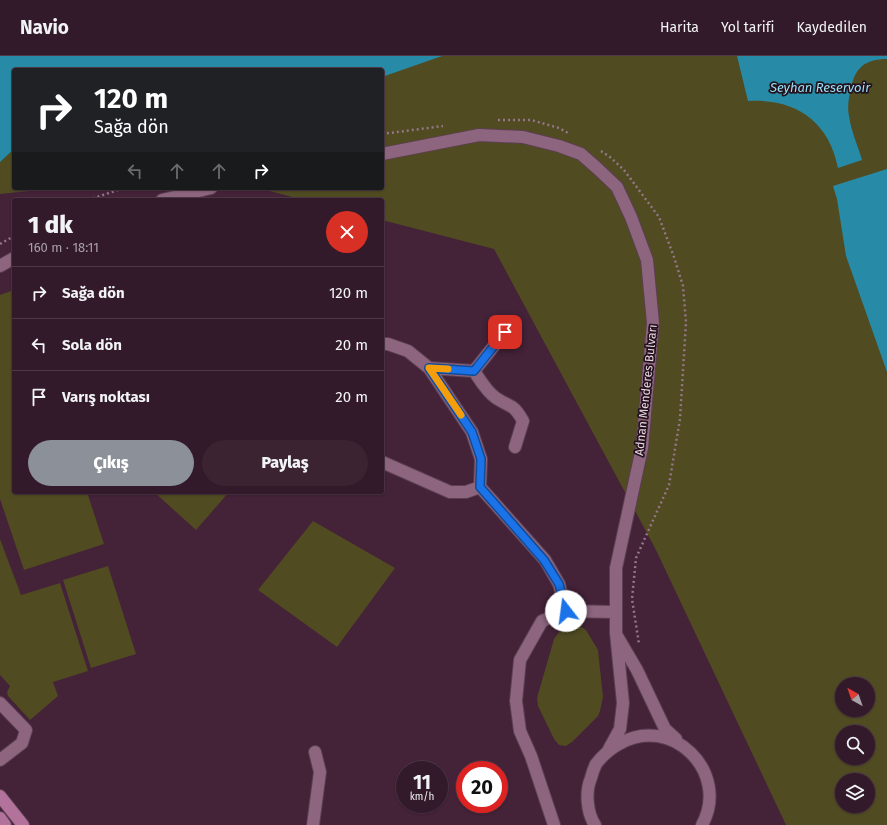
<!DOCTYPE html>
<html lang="tr">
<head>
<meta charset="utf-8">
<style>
	:root { --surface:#331a2a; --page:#3b2332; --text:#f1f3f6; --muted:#a9a1a8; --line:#4e3847; --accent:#8c9099 }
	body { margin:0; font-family:"Fira Sans",sans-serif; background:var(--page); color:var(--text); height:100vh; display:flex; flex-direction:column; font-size:15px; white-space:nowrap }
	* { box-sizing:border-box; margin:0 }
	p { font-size:13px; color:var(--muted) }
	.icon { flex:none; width:22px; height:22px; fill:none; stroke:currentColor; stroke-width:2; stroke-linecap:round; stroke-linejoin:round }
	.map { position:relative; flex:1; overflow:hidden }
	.side { position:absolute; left:12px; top:142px; width:372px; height:296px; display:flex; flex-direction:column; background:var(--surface); border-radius:4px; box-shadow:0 1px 3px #0004,0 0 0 1px var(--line) }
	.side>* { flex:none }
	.top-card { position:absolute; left:12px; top:12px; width:372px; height:122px; border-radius:4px; box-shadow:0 1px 3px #0004,0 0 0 1px var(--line); background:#202124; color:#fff; overflow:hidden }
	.needle { width:26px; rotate:320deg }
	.buttons { position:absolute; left:835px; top:621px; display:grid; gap:8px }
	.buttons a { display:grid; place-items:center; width:40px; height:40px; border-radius:50%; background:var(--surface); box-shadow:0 1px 3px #0004,0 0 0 1px var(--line); font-size:20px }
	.speed { position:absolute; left:396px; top:705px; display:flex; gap:8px; font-size:20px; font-weight:700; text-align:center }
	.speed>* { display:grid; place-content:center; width:52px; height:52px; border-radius:50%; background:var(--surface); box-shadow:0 1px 3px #0004,0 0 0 1px var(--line); line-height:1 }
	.speed small { font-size:10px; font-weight:400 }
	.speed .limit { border:6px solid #d22; background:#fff; color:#111 }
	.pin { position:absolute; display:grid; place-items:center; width:34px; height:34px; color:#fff; margin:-17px; border-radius:8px; box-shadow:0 2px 6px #0006 }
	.me { position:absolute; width:44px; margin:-22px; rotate:345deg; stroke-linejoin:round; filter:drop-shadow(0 0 3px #0008) }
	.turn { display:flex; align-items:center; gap:14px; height:84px; padding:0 16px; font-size:18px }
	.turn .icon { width:52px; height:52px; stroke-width:2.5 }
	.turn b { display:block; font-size:28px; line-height:34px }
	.lanes { display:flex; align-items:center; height:38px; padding:0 16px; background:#0003; justify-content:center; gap:20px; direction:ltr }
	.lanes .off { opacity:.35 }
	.round { display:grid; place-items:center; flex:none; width:42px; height:42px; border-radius:21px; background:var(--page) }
	.summary { display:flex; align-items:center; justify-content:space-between; height:68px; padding:0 16px }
	h1 { font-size:24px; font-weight:800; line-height:30px }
	.button { display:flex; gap:8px; margin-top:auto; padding:8px 16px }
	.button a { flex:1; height:46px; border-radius:24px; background:var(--accent); color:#fff; font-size:16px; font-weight:800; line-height:46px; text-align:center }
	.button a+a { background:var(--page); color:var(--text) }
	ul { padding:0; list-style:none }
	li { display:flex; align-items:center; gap:12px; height:52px; padding:0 16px; border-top:1px solid var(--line) }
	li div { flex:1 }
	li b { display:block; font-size:15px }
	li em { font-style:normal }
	header { display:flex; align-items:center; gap:24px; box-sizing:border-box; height:56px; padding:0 20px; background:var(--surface); border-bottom:1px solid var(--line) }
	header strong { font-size:19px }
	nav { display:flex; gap:22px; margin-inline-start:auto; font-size:14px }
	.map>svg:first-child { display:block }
	.green { fill:#504b21; fill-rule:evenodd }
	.water { fill:#278ba8 }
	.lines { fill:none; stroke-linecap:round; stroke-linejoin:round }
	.minor-casing { stroke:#5c3f52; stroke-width:14 }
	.major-casing { stroke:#5c3f52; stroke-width:14 }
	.path { stroke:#937688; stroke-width:2.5; stroke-dasharray:2 3; stroke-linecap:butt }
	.minor { stroke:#8d657e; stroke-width:12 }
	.major { stroke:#b3729b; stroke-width:12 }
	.route-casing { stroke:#114b97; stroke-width:10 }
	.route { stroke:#1a73e8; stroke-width:7 }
	.slow { stroke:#f59e0b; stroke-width:7 }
	.labels { text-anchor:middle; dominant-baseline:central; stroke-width:3.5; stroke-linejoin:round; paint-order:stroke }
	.street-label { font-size:12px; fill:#edd6e4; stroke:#21121c }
	.water-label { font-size:13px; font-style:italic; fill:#9adff8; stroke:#21121c }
</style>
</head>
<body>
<header>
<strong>Navio</strong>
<nav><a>Harita</a><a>Yol tarifi</a><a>Kaydedilen</a></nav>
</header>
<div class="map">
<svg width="887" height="769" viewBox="0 0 887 769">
	<rect width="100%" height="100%" fill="#442238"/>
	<path class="green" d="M0,0h887v769h-101l-131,-277 -161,-299 -112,-29v-20h-78l-46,-12h124v-118h-368v118h46l-60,6zM842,628h26v26h-26zM842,676h26v26h-26zM842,724h26v26h-26z
		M14,234v202h73l17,52 -80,26 -24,-71v-204z
		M154,436h75l-33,38z
		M313,465l82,47 -58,79 -79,-57z
		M0,483l21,56 39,-12 28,88 -35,11 5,14 -28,24 -22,-24 -1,-4 3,-6 -10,-11z
		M108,510l28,88 -45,14 -28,-88z
		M577,568l9,6 12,20 5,47 -3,14 -2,5 -26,26 -6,4 -7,-1 -5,-6 -16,-33 -1,-8 17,-59 5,-7z"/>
	<path class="water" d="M0,0h442l-60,21v-7h-368v79l-14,13z
		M737,0h150v3c-22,0 -32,9 -36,29 -2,9 -4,19 -2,28 2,15 9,30 13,44l-24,8c-9,-47 -43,-70 -90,-67z
		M887,113v203l-41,-116 -9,-57 -4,-13z"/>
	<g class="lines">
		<g class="minor-casing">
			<path id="minor" d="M382,98l97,-19 44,2 36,9 22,8 17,15 19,18 14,30 16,43 6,63 -11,125 -26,120v65l7,70 -3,26 -11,20
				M162,144l49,-12
				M0,210l14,-8
				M382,288h6l20,7 21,17 43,64 9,27 -1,28
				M429,312l45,3c6,9 13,21 22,27 15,10 17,5 27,23l-8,26
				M474,315l31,-39
				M382,406l68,30h16l14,-5 65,73 14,24 7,27
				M617,580l20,34 28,59 11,10
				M0,647l26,27 -4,13 -22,17
				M313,769l7,-53 -5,-20
				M554,769l-23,-69 -11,-25 -4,-30 4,-41 22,-39 24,-10 49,1
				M595,769c-8,-12 -10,-33 -4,-47 1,-4 3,-10 5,-14 6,-8 14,-15 23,-20 52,-31 112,28 83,81"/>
		</g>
		<g class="major-casing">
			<path id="major" d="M0,740l23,29
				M0,762l5,7"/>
		</g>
		<path class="path" d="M498,64h33l28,8 11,6
			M382,78l61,-8
			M601,95l9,6 14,13 35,47 15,40 9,29 3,36 -6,97 -11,66 -33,73 -4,41 7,45
			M88,144l36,-12
			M0,188l14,-8"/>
		<use href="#minor" class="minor"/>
		<use href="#major" class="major"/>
	</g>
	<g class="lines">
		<g class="route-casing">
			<path id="route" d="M505,276l-31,39 -45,-3 43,64 9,27 -1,28 64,73 15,24 7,27"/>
		</g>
		<use href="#route" class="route"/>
		<path class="slow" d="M448,313l-19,-1 32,47"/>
	</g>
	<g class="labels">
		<g class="street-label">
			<text transform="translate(646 334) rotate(-84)">Adnan Menderes Bulvarı</text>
		</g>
		<g class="water-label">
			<text x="820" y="31">Seyhan Reservoir</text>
		</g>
	</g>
</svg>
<div class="buttons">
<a><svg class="needle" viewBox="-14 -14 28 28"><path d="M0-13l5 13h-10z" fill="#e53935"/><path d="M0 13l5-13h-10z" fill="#a9a1a8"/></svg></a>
<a><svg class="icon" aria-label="search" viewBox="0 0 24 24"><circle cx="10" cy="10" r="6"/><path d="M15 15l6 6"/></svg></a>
<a><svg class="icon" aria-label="layers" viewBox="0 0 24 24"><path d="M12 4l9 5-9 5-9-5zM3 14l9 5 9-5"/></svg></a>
</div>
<div class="speed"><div>11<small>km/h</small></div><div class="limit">20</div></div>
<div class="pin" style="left:505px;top:276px;background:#d93025"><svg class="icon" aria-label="arrive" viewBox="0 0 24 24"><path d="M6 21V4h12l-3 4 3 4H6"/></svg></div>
<svg class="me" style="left:566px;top:555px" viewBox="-20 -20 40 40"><circle r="19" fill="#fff"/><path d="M0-13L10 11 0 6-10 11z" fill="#1a73e8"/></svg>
<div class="top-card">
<div class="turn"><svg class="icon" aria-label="right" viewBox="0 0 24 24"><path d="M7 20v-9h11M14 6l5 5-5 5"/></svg><div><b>120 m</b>Sağa dön</div></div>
<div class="lanes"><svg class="icon off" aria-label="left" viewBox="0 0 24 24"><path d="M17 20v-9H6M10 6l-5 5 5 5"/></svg><svg class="icon off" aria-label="ahead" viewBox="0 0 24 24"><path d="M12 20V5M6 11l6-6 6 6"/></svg><svg class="icon off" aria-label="ahead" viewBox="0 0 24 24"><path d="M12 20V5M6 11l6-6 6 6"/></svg><svg class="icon" aria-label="right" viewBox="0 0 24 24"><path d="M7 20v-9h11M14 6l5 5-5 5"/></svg></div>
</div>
<section class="side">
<div class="summary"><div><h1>1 dk</h1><p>160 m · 18:11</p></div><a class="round" style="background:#d93025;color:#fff"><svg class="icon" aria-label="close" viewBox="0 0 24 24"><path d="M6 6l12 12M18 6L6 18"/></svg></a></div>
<ul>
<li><svg class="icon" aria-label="right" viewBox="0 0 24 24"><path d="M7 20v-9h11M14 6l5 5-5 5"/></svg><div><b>Sağa dön</b></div><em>120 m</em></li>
<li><svg class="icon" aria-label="left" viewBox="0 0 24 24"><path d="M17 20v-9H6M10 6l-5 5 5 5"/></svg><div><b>Sola dön</b></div><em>20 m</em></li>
<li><svg class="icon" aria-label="arrive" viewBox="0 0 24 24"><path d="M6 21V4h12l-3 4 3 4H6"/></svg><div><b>Varış noktası</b></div><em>20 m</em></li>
</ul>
<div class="button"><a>Çıkış</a><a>Paylaş</a></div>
</section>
</div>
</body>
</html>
